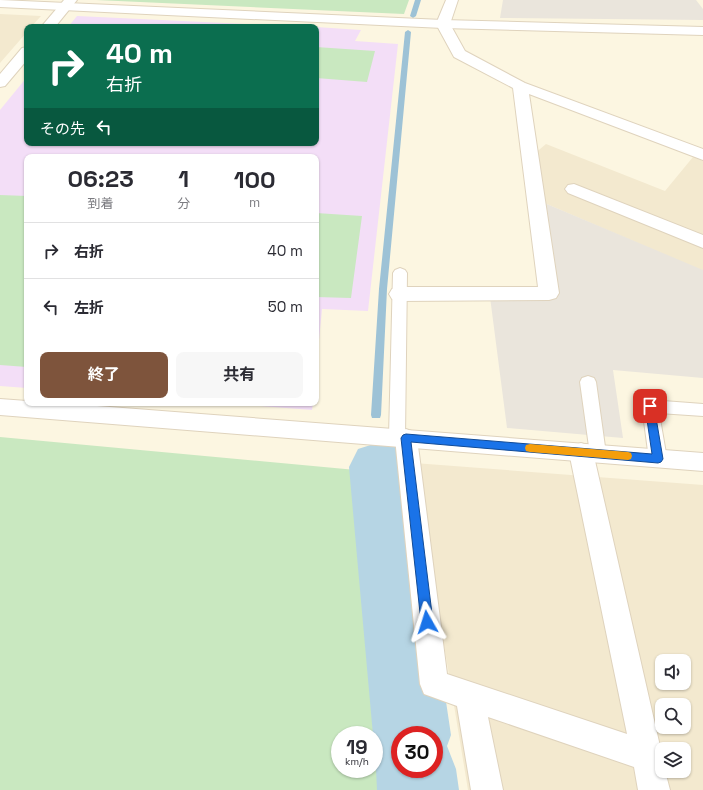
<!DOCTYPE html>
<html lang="ja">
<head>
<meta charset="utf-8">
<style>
	:root { --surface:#fff; --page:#f7f7f7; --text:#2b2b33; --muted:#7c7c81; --line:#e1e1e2; --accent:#7e543c }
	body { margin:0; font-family:"Space Grotesk","Noto Sans JP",sans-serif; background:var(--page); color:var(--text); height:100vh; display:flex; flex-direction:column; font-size:15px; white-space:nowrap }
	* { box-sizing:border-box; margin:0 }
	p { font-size:13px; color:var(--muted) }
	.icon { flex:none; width:22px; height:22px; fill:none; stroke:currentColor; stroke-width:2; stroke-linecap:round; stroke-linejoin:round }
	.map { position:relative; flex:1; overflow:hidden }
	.sheet { position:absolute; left:24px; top:154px; width:295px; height:252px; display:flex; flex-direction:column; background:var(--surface); border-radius:8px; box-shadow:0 1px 3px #0004 }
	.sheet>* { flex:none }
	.guide { position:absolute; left:24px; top:24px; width:295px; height:122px; border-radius:8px; box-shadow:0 1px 3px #0004; background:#0b6e4f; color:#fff; overflow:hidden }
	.tools { position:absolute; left:655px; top:654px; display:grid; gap:8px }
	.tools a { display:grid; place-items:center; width:36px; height:36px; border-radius:8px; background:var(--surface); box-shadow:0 1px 3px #0004; font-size:20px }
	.speed { position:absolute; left:331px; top:726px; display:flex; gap:8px; font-size:20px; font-weight:700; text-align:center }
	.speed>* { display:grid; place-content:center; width:52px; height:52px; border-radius:50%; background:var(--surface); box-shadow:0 1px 3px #0004; line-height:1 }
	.speed small { font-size:10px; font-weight:400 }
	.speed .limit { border:6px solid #d22; background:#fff; color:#111 }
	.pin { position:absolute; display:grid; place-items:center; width:34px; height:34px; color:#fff; margin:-17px; border-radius:8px; box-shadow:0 2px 6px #0006 }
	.me { position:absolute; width:44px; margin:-22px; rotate:354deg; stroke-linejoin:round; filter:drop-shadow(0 0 3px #0008) }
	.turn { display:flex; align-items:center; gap:14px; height:84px; padding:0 16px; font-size:18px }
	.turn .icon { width:52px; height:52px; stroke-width:2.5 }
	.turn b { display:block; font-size:28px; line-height:34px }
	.then { display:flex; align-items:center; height:38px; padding:0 16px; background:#0003; gap:8px; font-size:15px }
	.eta { display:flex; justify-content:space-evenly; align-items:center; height:68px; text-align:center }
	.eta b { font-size:24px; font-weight:700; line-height:28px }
	.cta { display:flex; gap:8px; margin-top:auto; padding:8px 16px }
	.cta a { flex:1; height:46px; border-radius:8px; background:var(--accent); color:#fff; font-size:16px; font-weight:700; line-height:46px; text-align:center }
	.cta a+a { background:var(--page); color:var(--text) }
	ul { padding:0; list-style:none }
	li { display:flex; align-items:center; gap:12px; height:56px; padding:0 16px; border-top:1px solid var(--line) }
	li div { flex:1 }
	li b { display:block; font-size:15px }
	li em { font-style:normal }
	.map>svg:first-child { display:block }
	.residential { fill:#f3e9cf; fill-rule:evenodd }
	.industrial { fill:#eae5dc }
	.education { fill:#f3def7 }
	.green { fill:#c9e8c0; fill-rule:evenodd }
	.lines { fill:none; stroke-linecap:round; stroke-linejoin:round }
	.stream { fill:#9dc2d6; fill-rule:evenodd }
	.river { fill:#b6d5e4; fill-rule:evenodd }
	.service-casing { stroke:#dfd3bd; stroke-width:2 }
	.minor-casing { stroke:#dfd3bd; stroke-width:2 }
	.tertiary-casing { stroke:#dfd3bd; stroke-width:2 }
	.service { fill:#fff; fill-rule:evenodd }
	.minor { fill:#fff; fill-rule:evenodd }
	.tertiary { fill:#fff; fill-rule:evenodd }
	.route { fill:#1a73e8; stroke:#114b97 }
	.slow { fill:#f59e0b }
</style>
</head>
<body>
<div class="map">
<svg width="703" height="790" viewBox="0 0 703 790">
	<rect width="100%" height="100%" fill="#fcf6e1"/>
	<path class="residential" d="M0,14l41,2 -10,11h-4v5l-27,31z
		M546,144l119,47 28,-34 10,4v110l-161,-69 -8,-48z
		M414,463l289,22v305h-235zM662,661h22v22h-22zM662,705h22v22h-22zM662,749h22v22h-22z"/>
	<path class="industrial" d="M503,0h193l7,9v11l-203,-2z
		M542,202l161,68v108l-90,-8 10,68 -116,-10 -17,-131 68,-1z"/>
	<path class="education" d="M77,16l230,11h-239z
		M316,27l45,3 -6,11 43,3 -30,267 -46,-2 -6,62v-214h-289v231l-27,-2v-276l27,-33v66h289z
		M222,403h91l-1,7z"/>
	<path class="green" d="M96,0h313l-5,14z
		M316,47l59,4 -8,31 -51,-4z
		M0,195l27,1v171l-27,-2z
		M316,213l46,3 -11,82 -35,-1z
		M0,437l356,33 31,320h-387zM340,735h34v34h-34z"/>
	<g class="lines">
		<path class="stream" d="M415,0h6l-5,16 -3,2 -3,-2z
			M408,30l3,2 -24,257 -6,126 -1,3h-8l-1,-3 8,-126 26,-257z"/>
		<path class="river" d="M380,442l22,7 9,18 40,268 -4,11 9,23 3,21h-82l-1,-21 5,-13 -7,-21h-1l-24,-268 9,-18zM400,735h34v34h-34z"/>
		<g class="service-casing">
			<path id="service" d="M400,268l5,2 2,3 -2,164 -2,5 -6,1 -6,-1 -2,-5 4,-164 2,-3z
				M588,376l6,2 2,4 10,72 -2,5 -6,2 -6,-2 -2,-5 -10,-72 2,-4z
				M650,400l53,4v12l-44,-3 8,46 -3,5 -6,2 -6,-2 -3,-5 -7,-53 2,-4z"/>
		</g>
		<g class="minor-casing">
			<path id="minor" d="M64,0h13l-22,27h-14z
				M446,0h12l-8,24 15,27 60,32 178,66v11l-174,-66 30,199 -3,5 -7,2 -150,1 -7,-2 -3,-5 3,-5 7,-2h139l-25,-199 -59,-31 -18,-33z
				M27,47v13l-22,26 -5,1v-13l22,-26z
				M574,184l129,51v13l-135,-55 -3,-4 3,-4z
				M406,429l8,3 3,6 30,236 180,60 -58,-282 4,-6 8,-3 8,3 4,6 69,303v16h3l5,19h-32l-4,-23 -146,-50 15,73h-32l-14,-84 -33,-12 -4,-10 -25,-246 3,-6z"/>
		</g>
		<g class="tertiary-casing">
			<path id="tertiary" d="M0,0l443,20 260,7v8l-260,-7 -443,-21z
				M0,399l27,2v2h31l645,50v18l-703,-56z"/>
		</g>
		<use href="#service" class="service"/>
		<use href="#minor" class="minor"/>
		<use href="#tertiary" class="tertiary"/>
	</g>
	<path class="route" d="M650,403l4,3 9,53 -2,3 -3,1 -247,-21 22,180 -2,4 -4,1 -4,-1 -2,-4 -20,-184 2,-3 3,-1 246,20 -7,-48z"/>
	<path class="slow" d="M530,444l98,8 3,1 1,3 -1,3 -3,1 -98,-8 -4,-1 -1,-3 1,-3z"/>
</svg>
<div class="tools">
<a><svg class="icon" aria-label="sound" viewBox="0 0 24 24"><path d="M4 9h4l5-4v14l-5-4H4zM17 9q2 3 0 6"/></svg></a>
<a><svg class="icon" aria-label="search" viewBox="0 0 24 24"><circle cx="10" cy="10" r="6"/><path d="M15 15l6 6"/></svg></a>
<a><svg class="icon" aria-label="layers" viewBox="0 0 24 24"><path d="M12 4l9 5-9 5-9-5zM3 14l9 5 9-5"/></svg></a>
</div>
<div class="speed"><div>19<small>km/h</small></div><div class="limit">30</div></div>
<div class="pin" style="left:650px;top:406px;background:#d93025"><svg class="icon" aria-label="arrive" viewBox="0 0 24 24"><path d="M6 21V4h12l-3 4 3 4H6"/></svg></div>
<svg class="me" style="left:427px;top:622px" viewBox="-20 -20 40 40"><path d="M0-17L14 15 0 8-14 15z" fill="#1a73e8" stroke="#fff" stroke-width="4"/></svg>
<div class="guide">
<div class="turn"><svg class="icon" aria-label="right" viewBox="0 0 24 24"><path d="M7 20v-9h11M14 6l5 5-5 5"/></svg><div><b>40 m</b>右折</div></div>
<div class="then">その先<svg class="icon" aria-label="left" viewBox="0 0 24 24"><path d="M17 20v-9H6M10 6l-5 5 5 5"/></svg></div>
</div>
<section class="sheet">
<div class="eta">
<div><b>06:23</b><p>到着</p></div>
<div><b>1</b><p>分</p></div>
<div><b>100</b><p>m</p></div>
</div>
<ul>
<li><svg class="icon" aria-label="right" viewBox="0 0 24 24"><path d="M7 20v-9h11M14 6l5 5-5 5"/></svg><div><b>右折</b></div><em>40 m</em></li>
<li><svg class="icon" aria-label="left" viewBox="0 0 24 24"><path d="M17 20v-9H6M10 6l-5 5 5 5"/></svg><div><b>左折</b></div><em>50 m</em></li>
</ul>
<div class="cta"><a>終了</a><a>共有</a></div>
</section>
</div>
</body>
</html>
